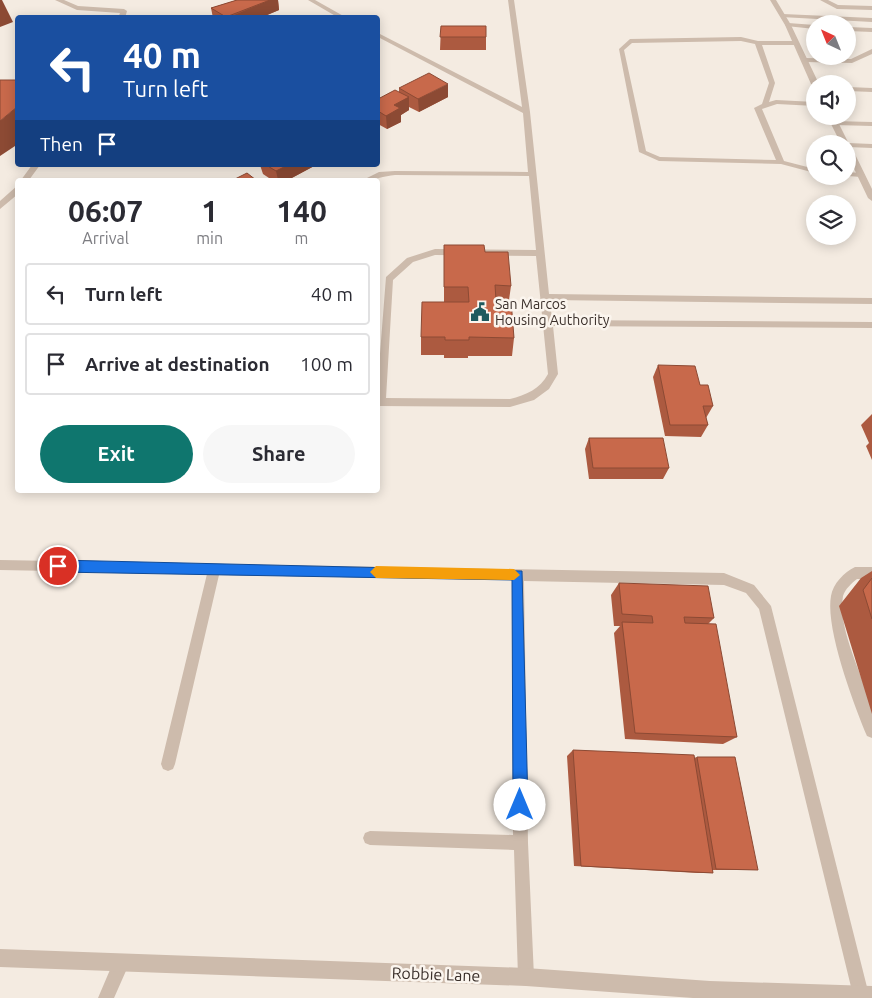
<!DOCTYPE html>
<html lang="en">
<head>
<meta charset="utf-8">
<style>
	:root { --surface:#fff; --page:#f7f7f7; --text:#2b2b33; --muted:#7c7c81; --line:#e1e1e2; --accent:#0f766e }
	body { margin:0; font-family:Ubuntu,sans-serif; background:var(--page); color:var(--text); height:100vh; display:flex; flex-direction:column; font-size:19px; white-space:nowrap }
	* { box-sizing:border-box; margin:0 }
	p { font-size:16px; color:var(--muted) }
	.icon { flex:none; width:28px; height:28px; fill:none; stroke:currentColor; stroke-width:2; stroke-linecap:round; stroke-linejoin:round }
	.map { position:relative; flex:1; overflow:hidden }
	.side { position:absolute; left:15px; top:178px; width:365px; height:315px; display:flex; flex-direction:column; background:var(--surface); border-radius:5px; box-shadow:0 2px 12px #0003 }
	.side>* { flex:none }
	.guide { position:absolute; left:15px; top:15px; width:365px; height:152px; border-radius:5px; box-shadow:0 2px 12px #0003; background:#1a4fa0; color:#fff; overflow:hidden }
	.needle { width:32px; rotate:317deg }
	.fabs { position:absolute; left:806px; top:15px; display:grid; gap:10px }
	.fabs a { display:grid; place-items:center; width:50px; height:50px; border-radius:50%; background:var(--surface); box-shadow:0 2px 12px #0003; font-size:25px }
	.pin { position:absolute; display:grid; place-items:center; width:42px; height:42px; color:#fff; margin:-21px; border:2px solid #fff; border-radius:50%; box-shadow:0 1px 5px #0007 }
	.me { position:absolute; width:55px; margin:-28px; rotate:0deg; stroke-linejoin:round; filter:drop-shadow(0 0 4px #0008) }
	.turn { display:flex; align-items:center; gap:18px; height:105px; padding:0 25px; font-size:22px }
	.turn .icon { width:65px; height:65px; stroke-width:2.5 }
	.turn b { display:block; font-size:35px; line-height:42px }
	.then { display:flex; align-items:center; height:48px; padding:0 25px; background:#0003; gap:10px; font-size:19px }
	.eta { display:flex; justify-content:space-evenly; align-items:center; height:85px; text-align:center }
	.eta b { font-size:30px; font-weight:600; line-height:35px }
	.button { display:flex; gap:10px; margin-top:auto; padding:10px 25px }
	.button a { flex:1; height:58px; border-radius:30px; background:var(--accent); color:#fff; font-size:20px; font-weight:600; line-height:58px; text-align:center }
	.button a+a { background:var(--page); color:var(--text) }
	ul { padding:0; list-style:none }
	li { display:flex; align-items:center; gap:15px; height:62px; margin:0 10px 8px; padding:0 15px; border:2px solid var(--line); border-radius:5px }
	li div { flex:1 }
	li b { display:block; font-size:19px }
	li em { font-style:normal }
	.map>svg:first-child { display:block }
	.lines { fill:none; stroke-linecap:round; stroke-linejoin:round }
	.service { fill:#cdbbac; fill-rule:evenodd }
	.minor { fill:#cdbbac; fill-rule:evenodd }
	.tertiary { fill:#cdbbac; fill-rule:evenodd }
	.wall { fill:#ac5a40 }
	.shaded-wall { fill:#8c4a34 }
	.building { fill:#c8694b; stroke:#8c4a34 }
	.route { fill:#1a73e8; stroke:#114b97 }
	.slow { fill:#f59e0b }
	.labels { text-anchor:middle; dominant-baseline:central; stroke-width:5; stroke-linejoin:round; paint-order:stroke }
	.poi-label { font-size:14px; fill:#3b302b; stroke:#fbf5ee; text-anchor:start }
	.near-street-label { font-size:16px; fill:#3b302b; stroke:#fbf5ee }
</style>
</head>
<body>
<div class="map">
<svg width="872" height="998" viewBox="0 0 872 998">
	<rect width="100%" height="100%" fill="#f4ebe1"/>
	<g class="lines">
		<path class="service" d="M308,0h7l32,18h-8z
			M508,0h6l16,112 19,182 323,4v6l-322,-4 2,20 320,2v6l-319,-2 5,48 -9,15 -15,11 -24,7 -132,-1v-27l8,-102 21,-19 28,-9 101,1 -7,-74 -134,-1c-11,1 -21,5 -32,5l16,-8 16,-1 133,1 -5,-59 -145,-76v-4l144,74zM435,255l101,1 12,118c-8,15 -22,21 -38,25l-124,-1 7,-118 20,-18z
			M820,0h8l10,5 34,1v4l-35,-1z
			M783,14l89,4v4l-91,-5v-2z
			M788,23l27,2v4l-29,-3 -1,-1z
			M848,27l24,1v4l-24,-1z
			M741,37l17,4h37l3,2 -3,2h-33l13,38 -6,19 7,-2 39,2v4l-38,-2 -15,5 22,52 31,8v4l-34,-9 -122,-3 -20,-9 -20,-103 11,-10zM741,41l14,3 14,39 -7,21 -8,4 22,52 -116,-3 -14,-6 -22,-101 8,-7z
			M872,49v5l-20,9 -47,-1 -3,-2 3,-2 46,1z
			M848,87l24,1v4l-24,-1z
			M832,121l40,1v4l-37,-1h-3z
			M848,143l24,1v4l-24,-1v-3h-3z
			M848,172l13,1 4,2 -4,2 -13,-1z
			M0,560l724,13 30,12 17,21 98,389 -1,3h-14l-1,-3 -94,-386 -13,-16 -22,-8 -200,-4 4,262 6,134 -2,6 -6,2 -6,-2 -2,-6 -4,-127 -144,-5 -5,-2 -2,-5 2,-5 5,-2 143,4 -1,-255 -293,-5 -44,189 -2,5 -5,2 -5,-2 -2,-5 46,-190 -207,-4z
			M855,567h17v12h-15c-5,4 -12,10 -14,17 -6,35 22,82 29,115 0,8 0,18 0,27l-5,-2c-13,-31 -42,-108 -36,-140 2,-12 13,-24 24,-29z
			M121,956l6,2 2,6 -15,34h-16l17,-40z"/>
		<path class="minor" d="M55,0h9l14,6 46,3 3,2 -2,7h-7l2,-5 -43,-3z
			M32,165h8l-11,15h-8z
			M18,185v9l-18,15v-8z
			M0,949l526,19 184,13 162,5v12h-179l-167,-12 -526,-19z"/>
		<path class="tertiary" d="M770,0h6l15,25 28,59h-4v2l-4,-2 -26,-59z
			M827,116h8l14,28 -1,2 4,2 20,41v12l-4,-3 -20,-42v-12h-7z"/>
	</g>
	<path class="wall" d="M237,0h41l1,10 -19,8h-47l-2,-10z
		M441,26l45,11v13h-46z
		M399,88l49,9 -29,15 -10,-5v3l-8,5v7l-14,7 -9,-5v-25l21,-7z
		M260,165h56l-28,15h-16l-9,-6z
		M444,245l41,7 26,34 -2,14 5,38 -2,18h-44v2h-24v-3h-23v-18l23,-35z
		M658,365l42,20 13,21 -7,12 2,7 -7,12 -36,-1 -12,-59z
		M872,414v46l-6,-14 3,-3 -8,-18z
		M589,438l80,30 -6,11h-74l-4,-30z
		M872,571v143l-33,-108 22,-28z
		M619,583l95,35 -6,6 29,113 -14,7 -98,-5 -11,-106 6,-7h-6l-3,-31z
		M573,750l121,8 3,-1 61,113h-46l1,3h-15l-124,-7 -7,-110z"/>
	<path class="shaded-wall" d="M0,0h2l11,22 -13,5z
		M270,0h8l1,10 -19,8h-33z
		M448,84v13l-29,15 -1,-13z
		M409,97v13l-8,5v7l-14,7 -1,-13 8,-11z
		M18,106v38l-18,12v-35z
		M288,165h28l-28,15h-10l-2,-9z"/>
	<path class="building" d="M237,0h33l-44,17 -15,-9z
		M441,26h45v11h-46z
		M429,73l19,11 -30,15 -19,-11z
		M0,80h18v26l-18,15z
		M395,90l14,7 -15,8 6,3 -14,8 -8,-5v-12z
		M266,165h22l-12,6z
		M247,173l9,7h-23z
		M444,245h40l1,7h23l3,34 -16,-1 1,15h15l3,38 -45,-1v3h-24v-3h-24l1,-35h47l-1,-15h-24z
		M658,365l37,1 5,19h8l5,21h-10l5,19h-38z
		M589,438h74l6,30h-76z
		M872,578v41l-9,-29z
		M619,583l89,3 6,32 -30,-1 1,6 31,1 21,113 -102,-4 -13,-111 31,1 -1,-7 -30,-2z
		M573,750l121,5 19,118 -132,-7z
		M697,757h38l23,113 -42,-1z"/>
	<path class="route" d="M58,560l464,11 6,234 -3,5 -5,2 -5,-2 -2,-5 -1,-225 -454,-8 -6,-6z"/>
	<path class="slow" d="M376,566l138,3 6,6 -6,5 -138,-2 -6,-6z"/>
	<defs>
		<g id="civic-bare" transform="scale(1.5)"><path d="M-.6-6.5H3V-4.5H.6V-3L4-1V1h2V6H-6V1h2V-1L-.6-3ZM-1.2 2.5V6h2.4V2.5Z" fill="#1f5a5e" stroke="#fbf5ee" stroke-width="2.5" paint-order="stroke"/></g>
	</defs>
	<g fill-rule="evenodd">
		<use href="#civic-bare" x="480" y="312"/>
	</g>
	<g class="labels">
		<g class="poi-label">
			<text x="495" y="304">San Marcos<tspan x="495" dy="16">Housing Authority</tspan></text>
		</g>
		<g class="near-street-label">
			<text transform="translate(436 974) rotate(2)">Robbie Lane</text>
		</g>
	</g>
</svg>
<div class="fabs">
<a><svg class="needle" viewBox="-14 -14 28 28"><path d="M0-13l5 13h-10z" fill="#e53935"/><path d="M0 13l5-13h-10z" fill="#7c7c81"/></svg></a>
<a><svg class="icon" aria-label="sound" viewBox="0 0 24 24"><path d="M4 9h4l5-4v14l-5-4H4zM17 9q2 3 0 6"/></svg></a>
<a><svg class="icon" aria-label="search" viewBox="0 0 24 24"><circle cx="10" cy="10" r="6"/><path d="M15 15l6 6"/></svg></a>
<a><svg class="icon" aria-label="layers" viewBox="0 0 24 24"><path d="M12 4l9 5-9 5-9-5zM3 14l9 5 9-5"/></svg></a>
</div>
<div class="pin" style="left:58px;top:566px;background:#d93025"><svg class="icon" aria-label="arrive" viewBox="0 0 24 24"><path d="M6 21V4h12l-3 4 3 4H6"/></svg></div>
<svg class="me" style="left:520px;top:805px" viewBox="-20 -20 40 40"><circle r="19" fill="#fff"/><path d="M0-13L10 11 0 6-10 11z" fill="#1a73e8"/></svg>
<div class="guide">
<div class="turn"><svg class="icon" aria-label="left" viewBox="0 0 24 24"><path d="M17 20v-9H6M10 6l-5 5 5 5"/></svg><div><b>40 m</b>Turn left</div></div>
<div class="then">Then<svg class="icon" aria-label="arrive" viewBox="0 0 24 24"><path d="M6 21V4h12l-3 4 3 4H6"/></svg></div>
</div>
<section class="side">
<div class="eta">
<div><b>06:07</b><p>Arrival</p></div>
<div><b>1</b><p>min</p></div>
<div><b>140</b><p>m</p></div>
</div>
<ul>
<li><svg class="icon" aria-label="left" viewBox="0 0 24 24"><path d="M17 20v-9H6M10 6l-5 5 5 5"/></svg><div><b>Turn left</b></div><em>40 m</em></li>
<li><svg class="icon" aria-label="arrive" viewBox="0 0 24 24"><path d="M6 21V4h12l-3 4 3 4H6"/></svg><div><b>Arrive at destination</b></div><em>100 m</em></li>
</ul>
<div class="button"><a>Exit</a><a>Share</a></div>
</section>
</div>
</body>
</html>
